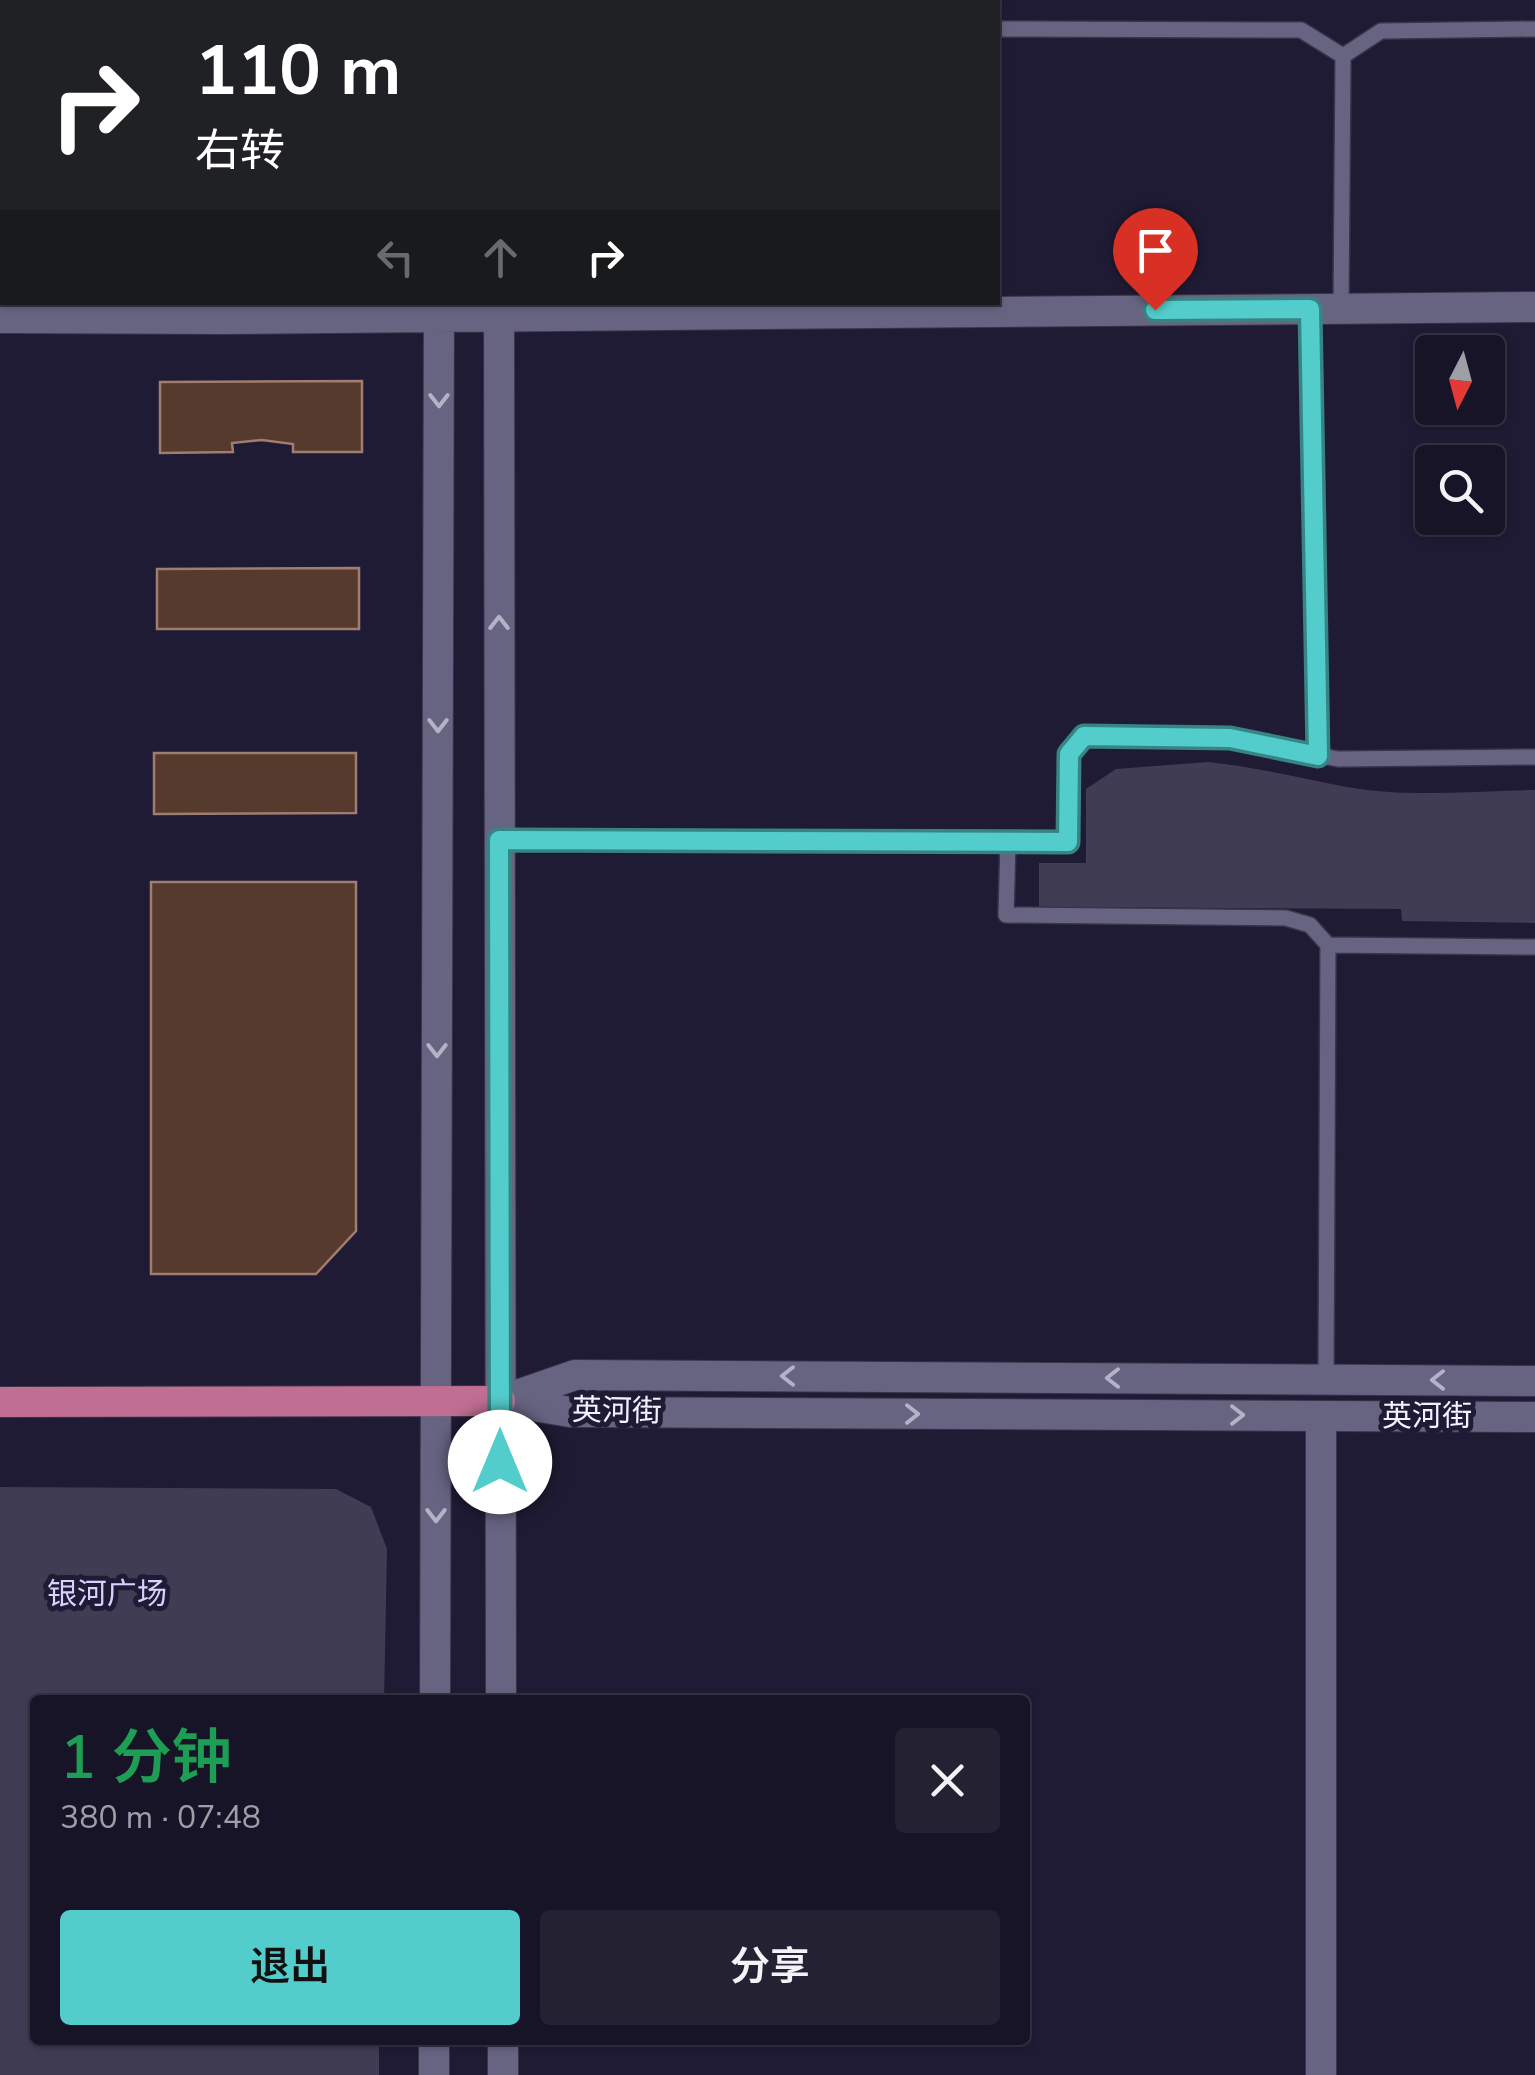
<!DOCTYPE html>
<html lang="zh">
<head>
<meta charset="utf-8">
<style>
	:root { --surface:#171427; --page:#242133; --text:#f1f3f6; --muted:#9e9ea7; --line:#363344; --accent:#53cdcb }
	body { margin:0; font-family:"Nunito Sans","Noto Sans SC",sans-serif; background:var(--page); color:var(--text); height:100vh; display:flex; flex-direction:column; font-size:38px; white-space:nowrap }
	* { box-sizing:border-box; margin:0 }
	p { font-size:32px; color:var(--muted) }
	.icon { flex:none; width:55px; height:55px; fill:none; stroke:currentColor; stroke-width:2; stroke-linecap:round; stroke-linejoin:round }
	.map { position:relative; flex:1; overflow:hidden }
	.drawer { position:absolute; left:30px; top:1695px; width:1000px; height:350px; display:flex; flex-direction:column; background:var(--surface); border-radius:10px; box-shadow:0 2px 8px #0004,0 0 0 2px var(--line) }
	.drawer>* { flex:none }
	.hud { position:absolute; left:0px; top:0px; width:1000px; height:305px; box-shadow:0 2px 8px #0004,0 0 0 2px var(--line); background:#202124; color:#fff; overflow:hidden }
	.needle { width:65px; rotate:186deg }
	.fabs { position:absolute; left:1415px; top:335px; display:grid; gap:20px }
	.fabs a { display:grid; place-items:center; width:90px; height:90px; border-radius:10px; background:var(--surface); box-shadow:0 2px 8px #0004,0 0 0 2px var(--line); font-size:50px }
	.pin { position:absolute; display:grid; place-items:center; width:85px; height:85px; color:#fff; margin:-102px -42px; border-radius:50% 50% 50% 0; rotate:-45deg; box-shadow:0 0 10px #0007 }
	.pin .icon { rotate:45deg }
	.me { position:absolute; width:110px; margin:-55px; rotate:0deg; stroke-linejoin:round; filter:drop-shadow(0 0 8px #0008) }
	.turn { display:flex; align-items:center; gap:35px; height:210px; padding:0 30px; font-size:45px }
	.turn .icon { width:130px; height:130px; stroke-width:2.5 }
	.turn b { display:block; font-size:70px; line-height:85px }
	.lanes { display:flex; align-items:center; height:95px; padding:0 30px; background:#0003; justify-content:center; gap:50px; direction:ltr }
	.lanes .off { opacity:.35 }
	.round { display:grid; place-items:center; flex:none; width:105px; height:105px; border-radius:10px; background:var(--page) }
	.overview { display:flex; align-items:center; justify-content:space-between; height:170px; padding:0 30px }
	h1 { font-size:60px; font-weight:600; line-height:75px; color:#1e9e55 }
	.cta { display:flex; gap:20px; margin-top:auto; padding:20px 30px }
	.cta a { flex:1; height:115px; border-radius:10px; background:var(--accent); color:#111; font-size:40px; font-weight:600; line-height:115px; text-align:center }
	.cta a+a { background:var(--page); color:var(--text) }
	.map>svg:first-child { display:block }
	.green { fill:#3f3c54 }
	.building { fill:#563a2e; stroke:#9f7d6f; stroke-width:2.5 }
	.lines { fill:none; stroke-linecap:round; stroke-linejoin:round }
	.lane-casing { stroke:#383449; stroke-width:18 }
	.street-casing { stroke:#383449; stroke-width:32 }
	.secondary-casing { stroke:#383449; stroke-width:32 }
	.primary-casing { stroke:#383449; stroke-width:32 }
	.lane { stroke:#676482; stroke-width:15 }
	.street { stroke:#676482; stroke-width:30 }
	.secondary { stroke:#676482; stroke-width:30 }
	.primary { stroke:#c16e93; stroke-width:30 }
	.oneway { stroke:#b3b2c7 }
	.route-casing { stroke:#368584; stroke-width:25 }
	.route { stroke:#53cdcb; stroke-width:18 }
	.labels { text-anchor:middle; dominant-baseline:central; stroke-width:10; stroke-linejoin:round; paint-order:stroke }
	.street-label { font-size:30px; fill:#f2f1ff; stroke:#1f1b34 }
	.park-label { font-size:30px; fill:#d6d1fd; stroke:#1f1b34 }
</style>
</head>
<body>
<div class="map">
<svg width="1535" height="2075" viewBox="0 0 1535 2075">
	<rect width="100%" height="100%" fill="#1f1b34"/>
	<path class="green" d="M1208,762c48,5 92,16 139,25 61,11 126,4 188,3v133l-133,-2 -1,-12 -362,-2v-44h47v-74l30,-20z
		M0,1487l336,2 35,18 16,42 -3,151h-349v340h344v35h-379z"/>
	<path class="building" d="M362,381v71h-69v-8l-31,-4 -30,3 1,9 -73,1v-71z
		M359,568v61h-202v-60z
		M154,753h202v60l-202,1z
		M151,882h205v349l-40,43h-165z"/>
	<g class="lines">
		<g class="lane-casing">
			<path id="lane" d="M881,0l4,2
				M998,29l303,1 42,26
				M1341,308l2,-252 38,-25 154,-2
				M1310,309l8,447
				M499,840l569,2 1,-88 16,-18 145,2 108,21 197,-2
				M1008,842l-2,73 280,3 24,7 18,20
				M1326,1380l2,-435 207,2"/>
		</g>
		<g class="street-casing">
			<path id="street" d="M92,2v-2
				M1321,2075v-659"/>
		</g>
		<g class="secondary-casing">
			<path id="secondary" d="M438,0v2
				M497,0v2
				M499,302l2,1398
				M0,318l223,1 1312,-12
				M500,1401l75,-26 960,6
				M503,1401l67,11 965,5
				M435,1700l4,-1398
				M503,2040v35
				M434,2075v-35"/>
		</g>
		<g class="primary-casing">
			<path id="primary" d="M0,1402l500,-1"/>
		</g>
		<use href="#lane" class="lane"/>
		<use href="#street" class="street"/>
		<use href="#secondary" class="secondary"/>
		<use href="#primary" class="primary"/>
	</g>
	<defs><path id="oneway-chevron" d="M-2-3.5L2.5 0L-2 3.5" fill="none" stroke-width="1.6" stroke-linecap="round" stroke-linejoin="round" transform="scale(2.5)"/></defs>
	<g class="oneway">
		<use href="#oneway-chevron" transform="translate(439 400) rotate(90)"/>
		<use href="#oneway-chevron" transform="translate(499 623) rotate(-90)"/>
		<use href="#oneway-chevron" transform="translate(438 725) rotate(90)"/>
		<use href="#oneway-chevron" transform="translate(437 1050) rotate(90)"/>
		<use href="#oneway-chevron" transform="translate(788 1376) rotate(-180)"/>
		<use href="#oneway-chevron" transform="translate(1113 1378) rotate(-180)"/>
		<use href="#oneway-chevron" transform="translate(1438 1380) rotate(-180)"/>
		<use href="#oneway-chevron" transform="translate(912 1414)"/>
		<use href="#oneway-chevron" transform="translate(1237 1415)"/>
		<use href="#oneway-chevron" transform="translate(436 1515) rotate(90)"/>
	</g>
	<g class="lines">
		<g class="route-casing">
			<path id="route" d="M500,1462l-1,-622 569,2 1,-88 15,-18 146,2 88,18 -8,-447 -155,1"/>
		</g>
		<use href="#route" class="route"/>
	</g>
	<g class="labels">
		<g class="street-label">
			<text transform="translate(617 1411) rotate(1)">英河街</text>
			<text x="1427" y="1416">英河街</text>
		</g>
		<g class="park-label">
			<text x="107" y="1594">银河广场</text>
		</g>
	</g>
</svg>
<div class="fabs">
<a><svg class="needle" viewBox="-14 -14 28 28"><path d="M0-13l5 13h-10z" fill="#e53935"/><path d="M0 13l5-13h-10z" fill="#9e9ea7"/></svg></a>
<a><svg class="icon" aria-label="search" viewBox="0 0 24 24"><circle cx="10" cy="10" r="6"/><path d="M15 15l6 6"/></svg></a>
</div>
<div class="pin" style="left:1155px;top:310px;background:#d93025"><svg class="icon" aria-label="arrive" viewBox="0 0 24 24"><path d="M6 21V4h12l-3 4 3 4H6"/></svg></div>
<svg class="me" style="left:500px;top:1462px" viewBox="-20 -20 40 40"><circle r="19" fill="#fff"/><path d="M0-13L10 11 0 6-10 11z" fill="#53cdcb"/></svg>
<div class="hud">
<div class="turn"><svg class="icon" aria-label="right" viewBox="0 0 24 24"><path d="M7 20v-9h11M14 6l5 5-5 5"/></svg><div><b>110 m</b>右转</div></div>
<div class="lanes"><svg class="icon off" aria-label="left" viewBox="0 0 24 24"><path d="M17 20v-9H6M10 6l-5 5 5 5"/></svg><svg class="icon off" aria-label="ahead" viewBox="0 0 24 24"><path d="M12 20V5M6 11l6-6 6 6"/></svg><svg class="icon" aria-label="right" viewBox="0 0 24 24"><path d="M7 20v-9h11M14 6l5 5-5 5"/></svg></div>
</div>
<section class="drawer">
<div class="overview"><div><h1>1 分钟</h1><p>380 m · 07:48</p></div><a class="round"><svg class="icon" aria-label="close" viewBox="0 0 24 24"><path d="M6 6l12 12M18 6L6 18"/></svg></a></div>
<div class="cta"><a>退出</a><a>分享</a></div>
</section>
</div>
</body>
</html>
